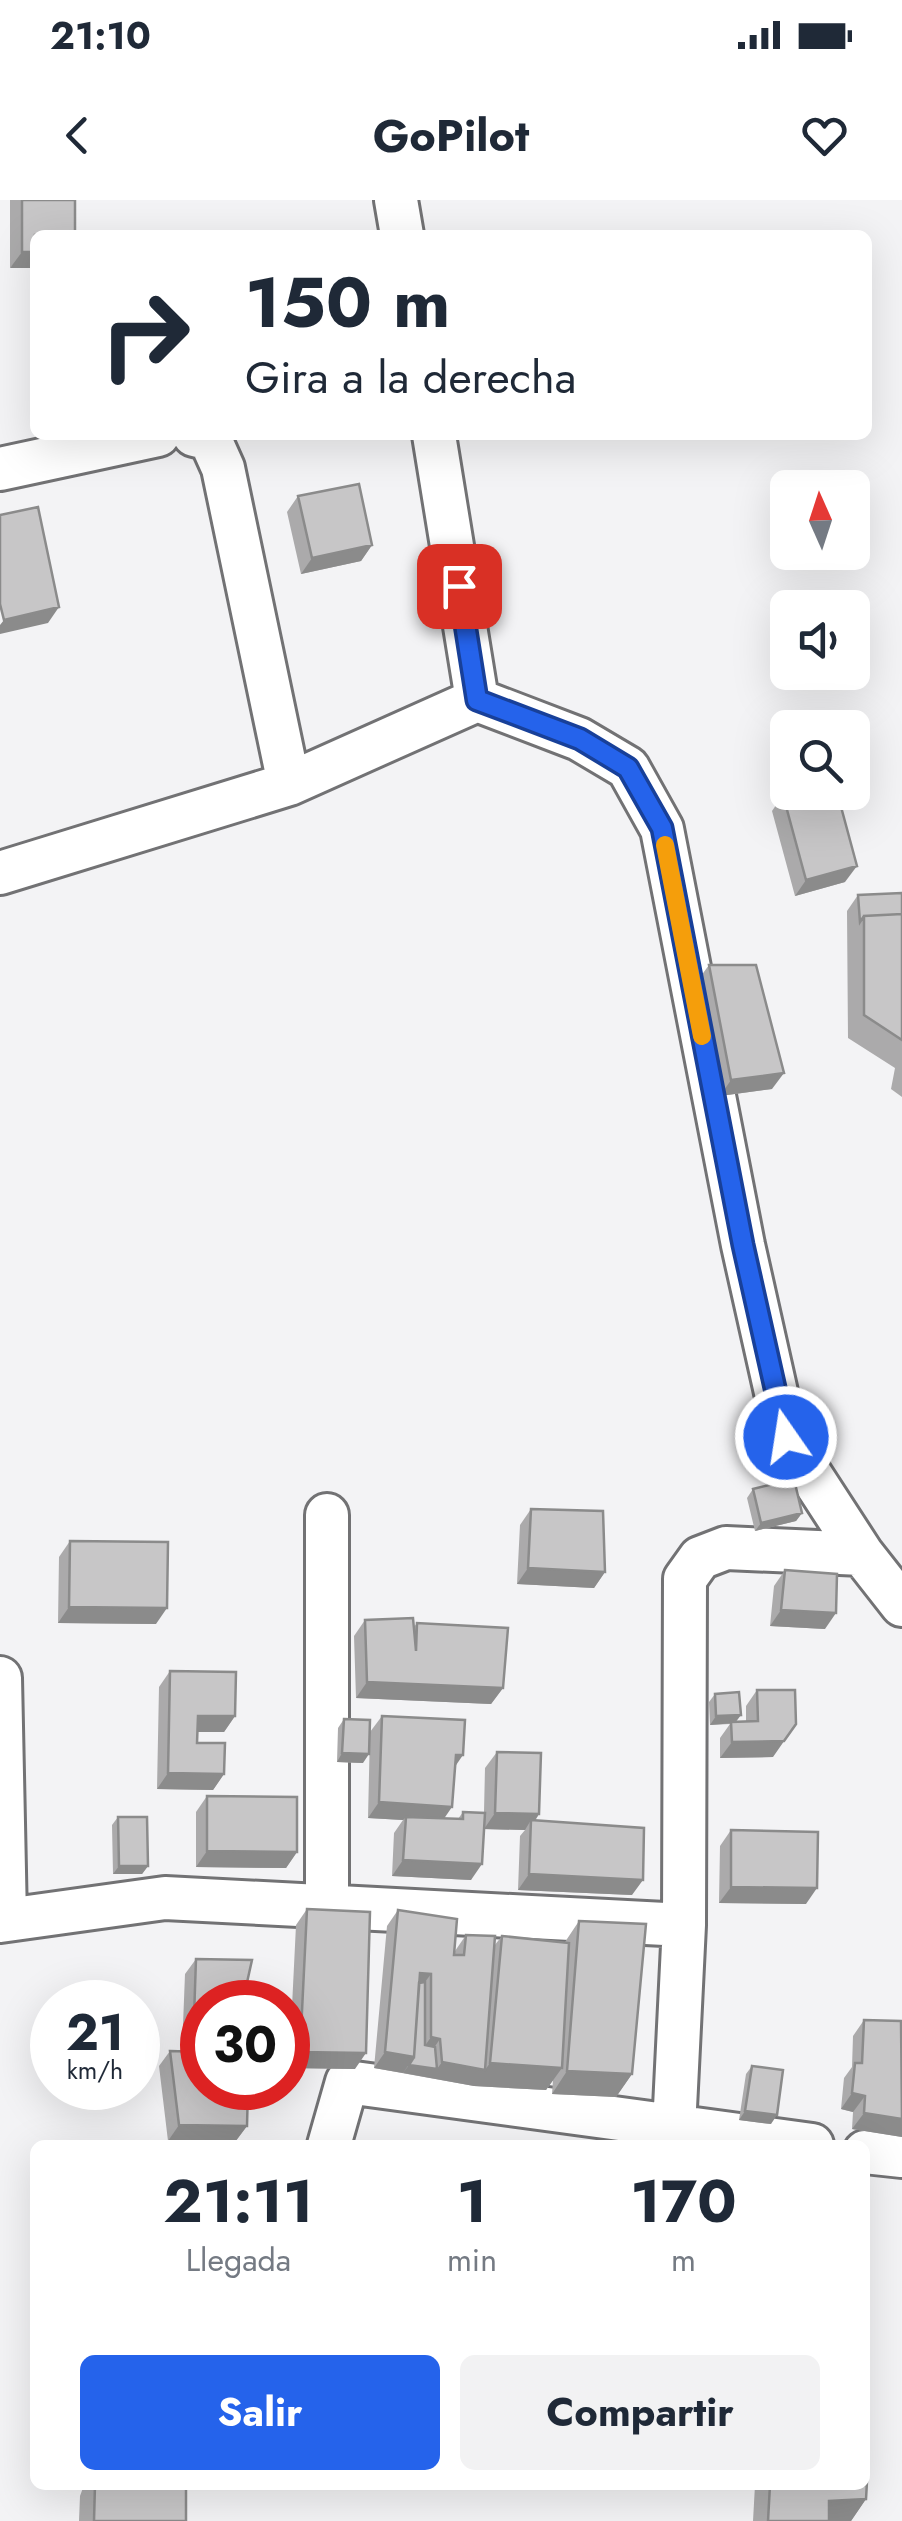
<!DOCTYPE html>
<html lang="es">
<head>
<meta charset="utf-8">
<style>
	:root { --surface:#fff; --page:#f2f2f3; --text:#1f2937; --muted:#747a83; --accent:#2563eb }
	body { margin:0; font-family:Jost,sans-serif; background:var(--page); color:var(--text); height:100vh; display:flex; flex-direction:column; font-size:38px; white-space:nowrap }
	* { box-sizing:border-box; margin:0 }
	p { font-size:32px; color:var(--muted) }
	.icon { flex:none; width:55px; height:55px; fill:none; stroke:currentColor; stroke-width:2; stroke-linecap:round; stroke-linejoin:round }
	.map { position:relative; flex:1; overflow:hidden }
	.panel { position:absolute; left:30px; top:1940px; width:840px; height:350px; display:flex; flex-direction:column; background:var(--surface); border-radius:15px; box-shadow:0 10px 40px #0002 }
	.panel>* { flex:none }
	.guide { position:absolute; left:30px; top:30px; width:842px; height:210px; border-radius:15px; box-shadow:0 10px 40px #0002; background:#fff; color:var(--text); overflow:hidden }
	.needle { width:65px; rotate:357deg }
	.tools { position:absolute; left:770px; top:270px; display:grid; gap:20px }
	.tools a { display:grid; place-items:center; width:100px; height:100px; border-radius:15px; background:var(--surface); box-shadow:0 10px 40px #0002; font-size:50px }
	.speed { position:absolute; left:30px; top:1780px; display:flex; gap:20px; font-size:50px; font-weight:700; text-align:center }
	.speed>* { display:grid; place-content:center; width:130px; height:130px; border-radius:50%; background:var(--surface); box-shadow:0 10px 40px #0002; line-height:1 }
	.speed small { font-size:25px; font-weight:400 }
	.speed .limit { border:15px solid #d22; background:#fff; color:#111 }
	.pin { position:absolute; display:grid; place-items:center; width:85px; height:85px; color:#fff; margin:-42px; border-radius:20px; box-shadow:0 5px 15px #0006 }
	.me { position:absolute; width:110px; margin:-55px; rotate:347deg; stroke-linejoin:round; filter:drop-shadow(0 0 8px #0008) }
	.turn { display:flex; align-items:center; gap:35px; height:210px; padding:0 50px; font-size:45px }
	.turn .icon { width:130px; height:130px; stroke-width:2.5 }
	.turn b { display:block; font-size:70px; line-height:85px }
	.eta { display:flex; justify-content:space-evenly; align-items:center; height:170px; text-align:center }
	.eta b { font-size:60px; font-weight:700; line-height:70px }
	.primary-button { display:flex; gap:20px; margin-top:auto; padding:20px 50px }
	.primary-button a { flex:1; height:115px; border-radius:15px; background:var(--accent); color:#fff; font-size:40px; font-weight:700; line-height:115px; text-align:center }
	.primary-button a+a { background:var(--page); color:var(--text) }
	.status { display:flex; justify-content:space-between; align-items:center; height:70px; padding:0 50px; background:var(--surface); direction:ltr }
	.status svg { height:28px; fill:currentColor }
	header { display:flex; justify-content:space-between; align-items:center; height:130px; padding:0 50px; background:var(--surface); font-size:45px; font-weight:700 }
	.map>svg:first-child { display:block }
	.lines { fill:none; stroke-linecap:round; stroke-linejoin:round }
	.minor-casing { stroke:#727274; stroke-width:48 }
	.minor { stroke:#fff; stroke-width:42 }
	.wall { fill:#abaaab }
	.shaded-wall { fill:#8b8b8b }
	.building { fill:#c7c6c7; stroke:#8b8b8b; stroke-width:2.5 }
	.route-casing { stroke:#184099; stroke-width:25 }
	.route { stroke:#2563eb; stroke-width:18 }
	.slow { stroke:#f59e0b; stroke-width:18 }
</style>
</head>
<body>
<div class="status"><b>21:10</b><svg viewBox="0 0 49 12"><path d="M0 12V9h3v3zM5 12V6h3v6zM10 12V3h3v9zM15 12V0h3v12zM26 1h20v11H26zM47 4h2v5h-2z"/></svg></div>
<header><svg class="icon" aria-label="back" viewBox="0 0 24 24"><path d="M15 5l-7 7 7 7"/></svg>GoPilot<svg class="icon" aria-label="heart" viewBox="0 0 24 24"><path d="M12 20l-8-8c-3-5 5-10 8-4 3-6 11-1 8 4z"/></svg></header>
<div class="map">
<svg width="902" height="2321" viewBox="0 0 902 2321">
	<rect width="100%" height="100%" fill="#f3f3f5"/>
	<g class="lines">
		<g class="minor-casing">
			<path id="minor" d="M396,0l6,35
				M194,235l16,4 13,29 66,316
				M434,235l43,265
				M0,269l158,-34
				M0,673l289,-89 188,-84 102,39 49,29 34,61 81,416 43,192 76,117 40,51
				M0,1478l5,241
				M327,1706v-391
				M0,1721l165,-23 519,27
				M674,1928l10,-203 1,-346 15,-21 26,-10 136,6
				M329,1945l18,-63 465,63
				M865,1952l37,4"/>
		</g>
		<use href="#minor" class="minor"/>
	</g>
	<path class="wall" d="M10,0h65l-65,68z
		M298,296l74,49 -11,16 -60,13 -14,-62z
		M783,595l62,87 -50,14 -23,-85z
		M902,693v204l-11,-8 4,-21 -47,-30 -1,-127 11,-16z
		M709,765l63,124 -52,7 -22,-116z
		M753,1289l49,24 -6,8 -41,10 -8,-33z
		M531,1309l74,63 -11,16 -77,-4 3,-59z
		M70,1341l86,83 -98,-1 1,-66z
		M785,1370l40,59 -55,-3 4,-40z
		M365,1420l49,7 3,-4 86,65 -12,16 -135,-6 -2,-62z
		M170,1471l65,45 -11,16h-27v11l27,31 -11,16 -56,-1 2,-102z
		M757,1490l16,67 -53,1v-20l10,-14 -20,1 -1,-23 6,-8 21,28 10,-1v-15z
		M382,1516l73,51 -11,51 14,1 5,-7h21l1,-44 12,-16 42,62 -4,7 97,74 -114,-5 2,-54 5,-6 -41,-1 -13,51 -79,-4 2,-43 9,-13 -35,-2 2,-86z
		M344,1519l19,44 -26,-1 1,-34z
		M207,1596l90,56 -11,16 -90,-1v-55z
		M118,1617l30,49 -6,8h-29l-1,-49z
		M731,1630l75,74 -87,-1 1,-57z
		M307,1709l48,160 -66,-1 7,-143z
		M398,1710l57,41 11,-16 28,11 8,-10 63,6 14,-21 53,153 -16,23 -64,-3 1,-14 -7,10 -72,-4 -100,-18 13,-142z
		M196,1759l6,43 45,124 -12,16 -67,-1 -9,-75 11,-15h12l3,-77z
		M864,1820l36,17 2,100 -50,-8 1,-17 -12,-3 3,-31 8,-11 1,-31z
		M752,1866l19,58 -32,-4 7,-46z
		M84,2285h102v36h-107l1,-25z
		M755,2285h110l1,14 -15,22h-98z"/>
	<path class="shaded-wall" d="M22,52h13v16h-25z
		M372,345l-11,16 -60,13 11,-16z
		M59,407l-11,16 -48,11v-9l4,-5z
		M857,666l-12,16 -50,14 11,-16z
		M784,873l-12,16 -52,7 11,-16z
		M802,1313l-6,8 -41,10 6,-8z
		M528,1368l77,4 -11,16 -77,-4z
		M69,1407l98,1 -11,16 -98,-1z
		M781,1410l55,3 -11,16 -55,-3z
		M367,1482l136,6 -12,16 -135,-6z
		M741,1515l-6,8 -25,2 6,-9z
		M198,1516h37l-11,16h-37z
		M796,1524l-23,33 -53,1 12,-16z
		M342,1553l27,1 -6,9 -26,-1z
		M456,1555h7l-11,16z
		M168,1573l56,1 -11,16 -56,-1z
		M379,1602l73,5 -11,16 -35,-6 -3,3 -35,-2z
		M495,1613l44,1 -8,12v-6l-6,10 -41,-1z
		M207,1651l90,1 -11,16 -90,-1z
		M403,1660l79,4 -11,16 -79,-4z
		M119,1666h29l-6,8h-29z
		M529,1674l114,6 -11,15 -114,-5z
		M731,1687l86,1 -11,16 -87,-1z
		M420,1773l11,1 -12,16z
		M431,1837l9,2 -11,16 -9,-2z
		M300,1852l66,1 -11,16 -66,-1z
		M385,1852l29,5 -11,16 -29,-5z
		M442,1862l43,8 5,-7 72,5 -16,22 -72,-4 -71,-13 6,-8 28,4z
		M567,1871l65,3 -16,23 -64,-3z
		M852,1893l13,3 -12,16 -12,-3z
		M745,1911l32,4 -6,9 -32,-4z
		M864,1913l38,6v18l-50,-8z
		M179,1925l68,1 -12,16 -67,-1z
		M866,2299l-15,22h-36l14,-20z"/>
	<path class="building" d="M22,0h53v35h-40v17h-13z
		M359,284l13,61 -60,13 -14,-62z
		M38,307l21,100 -55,13 -4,-16v-89z
		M791,592h46l20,74 -51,14 -23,-85z
		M902,693v21l-38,2 -4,6 -2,-27z
		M902,714v126l-38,-25v-99z
		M709,765h47l28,108 -53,7z
		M794,1279l8,34 -41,10 -8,-34z
		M531,1309l72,2 2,61 -77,-4z
		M70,1341l98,1 -1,66 -98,-1z
		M785,1370l52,4 -1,39 -55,-3z
		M413,1418l3,33 1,-28 91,5 -5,60 -136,-6 -2,-62z
		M170,1471l66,1 -1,44h-37l-1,27h28l-1,31 -56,-1z
		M757,1490h38l1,34 -12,17 -52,1 -1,-20 27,-1z
		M739,1492l2,23 -25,1 -1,-22z
		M382,1516l83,4 -2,35h-7l-4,52 -73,-5z
		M344,1519l26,1 -1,34 -27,-1z
		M497,1552l44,1 -2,61 -44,-1z
		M207,1596l90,1v55l-90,-1z
		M463,1612l22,1 -3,51 -79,-4 3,-43 57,2z
		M118,1617h29l1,49h-29z
		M531,1620l113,8 -1,52 -114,-6z
		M731,1630l87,2 -1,56 -86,-1z
		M307,1709l63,3 -4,141 -66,-1z
		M398,1710l59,9 -3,36h10l2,-20 29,1 -10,134 -43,-8 -2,-23 -9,-2v-63l-11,-1 -6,84 -29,-5z
		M579,1721l67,3 -14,150 -65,-3z
		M502,1736l67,7 -7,125 -72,-5z
		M196,1759l56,1 -8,36h12v6h-54v46l-9,-1z
		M425,1782v63l10,2 2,22 -28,-4 5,-8 5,-74z
		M864,1820l37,1 1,98 -38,-6 1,-17 -13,-3 3,-30h7z
		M170,1851l32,1v36h46l-1,38 -68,-1z
		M752,1866l31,4 -6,45 -32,-4z
		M865,2264h3l-2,35 -37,2v20h-61l2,-36h95z
		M95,2285h91v36h-92z"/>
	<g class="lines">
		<g class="route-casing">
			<path id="route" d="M459,386l18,114 103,39 48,29 34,60 81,417 43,192"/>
		</g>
		<use href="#route" class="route"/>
		<path class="slow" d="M665,645l37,191"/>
	</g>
</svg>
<div class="tools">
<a><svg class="needle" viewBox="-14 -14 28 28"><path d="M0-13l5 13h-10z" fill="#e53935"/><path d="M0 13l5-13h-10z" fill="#747a83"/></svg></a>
<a><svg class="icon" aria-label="sound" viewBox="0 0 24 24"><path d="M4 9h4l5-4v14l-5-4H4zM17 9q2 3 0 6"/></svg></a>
<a><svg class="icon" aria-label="search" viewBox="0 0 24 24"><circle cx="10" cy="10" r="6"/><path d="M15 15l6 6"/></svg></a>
</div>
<div class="speed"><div>21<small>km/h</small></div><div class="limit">30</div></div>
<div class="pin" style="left:459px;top:386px;background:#d93025"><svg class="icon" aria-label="arrive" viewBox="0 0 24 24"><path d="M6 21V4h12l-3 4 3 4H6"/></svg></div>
<svg class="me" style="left:786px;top:1237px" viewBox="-20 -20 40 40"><circle r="17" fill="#2563eb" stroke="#fff" stroke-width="3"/><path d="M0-11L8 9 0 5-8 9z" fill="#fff"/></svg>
<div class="guide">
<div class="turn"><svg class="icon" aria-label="right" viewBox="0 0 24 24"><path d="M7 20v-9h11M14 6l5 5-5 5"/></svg><div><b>150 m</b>Gira a la derecha</div></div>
</div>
<section class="panel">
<div class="eta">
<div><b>21:11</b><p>Llegada</p></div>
<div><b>1</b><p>min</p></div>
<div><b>170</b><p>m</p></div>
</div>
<div class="primary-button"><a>Salir</a><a>Compartir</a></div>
</section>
</div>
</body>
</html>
